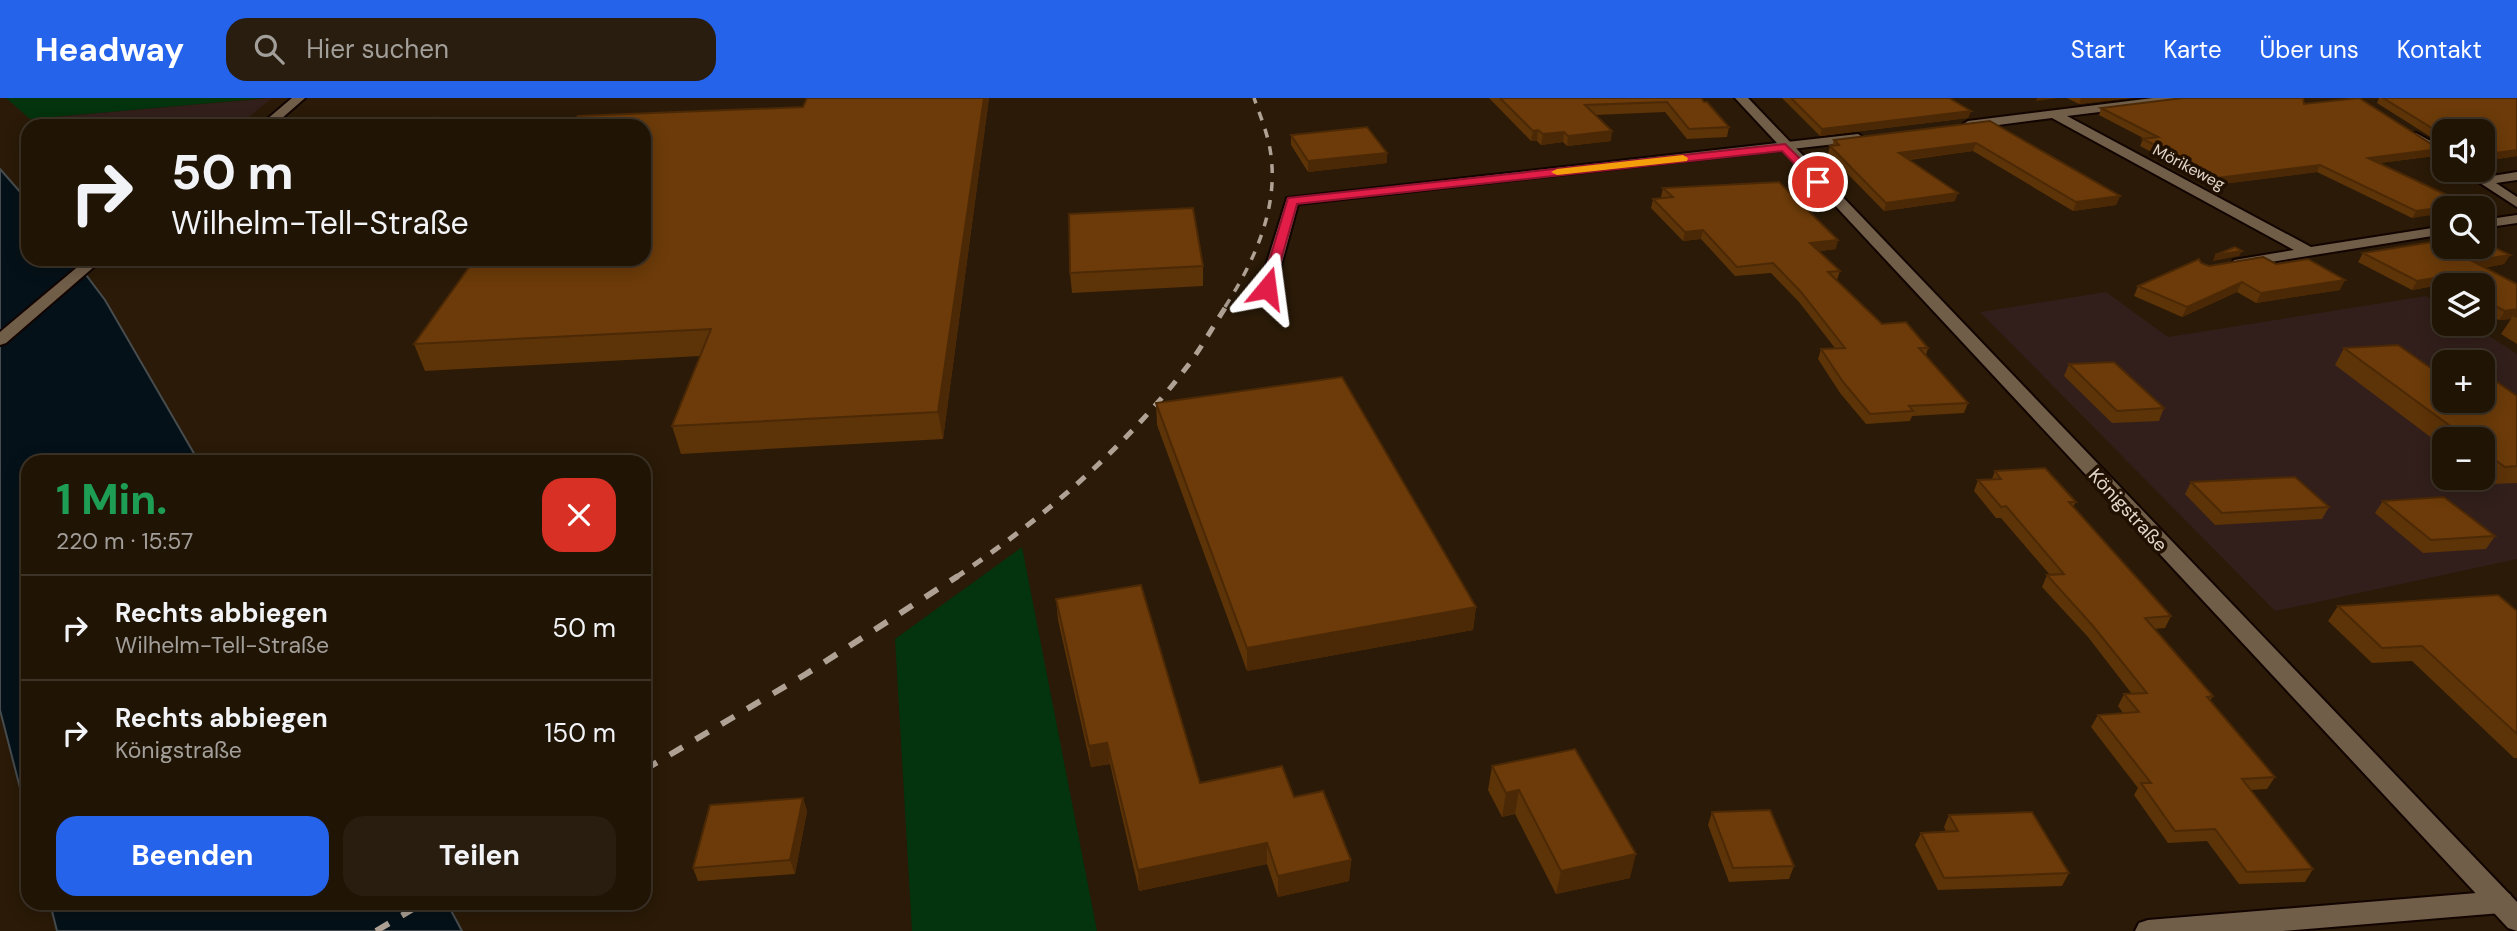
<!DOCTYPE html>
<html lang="de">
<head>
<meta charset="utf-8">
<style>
	:root { --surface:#201405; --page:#281d0f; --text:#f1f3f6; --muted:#a29e9a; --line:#3d3327; --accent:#2563eb }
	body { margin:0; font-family:"DM Sans",sans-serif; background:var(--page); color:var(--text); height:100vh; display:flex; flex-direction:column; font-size:26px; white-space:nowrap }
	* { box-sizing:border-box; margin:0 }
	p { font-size:23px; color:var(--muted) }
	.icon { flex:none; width:38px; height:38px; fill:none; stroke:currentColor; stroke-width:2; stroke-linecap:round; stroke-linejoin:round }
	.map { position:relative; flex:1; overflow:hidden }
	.sheet { position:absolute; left:21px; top:357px; width:630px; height:455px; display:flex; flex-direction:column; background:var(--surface); border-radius:21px; box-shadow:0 4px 18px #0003,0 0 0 2px var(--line) }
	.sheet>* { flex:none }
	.hud { position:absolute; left:21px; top:21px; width:630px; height:147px; border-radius:21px; box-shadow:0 4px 18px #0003,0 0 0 2px var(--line); background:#201405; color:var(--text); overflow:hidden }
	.fabs { position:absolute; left:2432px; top:21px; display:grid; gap:14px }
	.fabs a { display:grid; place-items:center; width:63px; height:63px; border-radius:14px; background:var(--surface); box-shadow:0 4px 18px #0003,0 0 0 2px var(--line); font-size:35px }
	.pin { position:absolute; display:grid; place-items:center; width:60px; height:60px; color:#fff; margin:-30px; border:4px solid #fff; border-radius:50%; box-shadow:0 2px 7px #0007 }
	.me { position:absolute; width:77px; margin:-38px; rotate:16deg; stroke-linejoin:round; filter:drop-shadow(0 0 5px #0008) }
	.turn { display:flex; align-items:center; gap:24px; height:147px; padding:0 35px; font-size:32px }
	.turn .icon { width:91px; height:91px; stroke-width:2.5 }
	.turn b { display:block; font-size:49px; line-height:60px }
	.round { display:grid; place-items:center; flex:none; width:74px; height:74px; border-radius:21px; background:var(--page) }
	.summary { display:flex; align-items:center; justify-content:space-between; height:119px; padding:0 35px }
	h1 { font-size:42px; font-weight:800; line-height:52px; color:#1e9e55 }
	.action { display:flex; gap:14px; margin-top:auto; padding:14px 35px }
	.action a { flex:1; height:80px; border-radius:21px; background:var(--accent); color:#fff; font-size:28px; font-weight:800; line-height:80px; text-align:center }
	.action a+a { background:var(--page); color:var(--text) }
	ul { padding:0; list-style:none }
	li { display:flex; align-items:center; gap:21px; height:105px; padding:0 35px; border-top:2px solid var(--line) }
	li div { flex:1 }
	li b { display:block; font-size:26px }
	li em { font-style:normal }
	header { display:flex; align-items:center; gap:42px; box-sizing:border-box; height:98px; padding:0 35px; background:var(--accent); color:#fff }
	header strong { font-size:33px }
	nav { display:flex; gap:38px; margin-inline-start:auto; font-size:24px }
	.search { width:490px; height:63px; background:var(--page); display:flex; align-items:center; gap:18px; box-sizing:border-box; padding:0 24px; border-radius:21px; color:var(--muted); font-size:26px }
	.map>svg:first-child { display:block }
	.industrial { fill:#321f1b; fill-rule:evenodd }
	.green { fill:#03340d }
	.water { fill:#051118; stroke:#474c4e; stroke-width:2 }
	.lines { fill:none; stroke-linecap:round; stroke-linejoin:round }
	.minor-casing { stroke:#120400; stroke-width:4 }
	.tertiary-casing { stroke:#120400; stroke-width:4 }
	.secondary-casing { stroke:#120400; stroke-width:4 }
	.minor { fill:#715e49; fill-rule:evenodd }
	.tertiary { fill:#715e49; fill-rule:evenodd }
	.secondary { fill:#715e49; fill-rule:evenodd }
	.rail-far2 { stroke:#afa295; stroke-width:3.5; stroke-dasharray:9 9; stroke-linecap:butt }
	.rail-far1 { stroke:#afa295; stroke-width:5; stroke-dasharray:11 11; stroke-linecap:butt }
	.rail { stroke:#afa295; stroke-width:6; stroke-dasharray:15 15; stroke-linecap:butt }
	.wall { fill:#5d3308 }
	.shaded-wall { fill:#4c2906 }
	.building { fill:#6c3b09; stroke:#4c2906; stroke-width:2 }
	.route { fill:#e11d48; stroke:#92132f; stroke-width:2 }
	.slow { fill:#f59e0b }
	.labels { text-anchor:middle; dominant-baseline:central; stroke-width:7; stroke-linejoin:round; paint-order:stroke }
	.far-street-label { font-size:16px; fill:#e2d6cb; stroke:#201001 }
	.street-label { font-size:19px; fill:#e2d6cb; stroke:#201001 }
</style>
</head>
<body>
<header>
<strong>Headway</strong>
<div class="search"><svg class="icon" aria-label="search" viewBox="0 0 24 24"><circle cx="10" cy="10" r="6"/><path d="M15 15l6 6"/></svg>Hier suchen</div>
<nav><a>Start</a><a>Karte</a><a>Über uns</a><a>Kontakt</a></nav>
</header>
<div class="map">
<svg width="2517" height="833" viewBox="0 0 2517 833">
	<rect width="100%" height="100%" fill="#2a1a07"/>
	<path class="industrial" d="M272,0l-34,28h-201l-7,-7z
		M2106,194l62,45 258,-41 19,12v16h25l47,30v205l-242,52 -295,-299zM2445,264h38v39h-38zM2445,341h38v39h-38z"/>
	<path class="green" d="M6,0h260l-236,21z
		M1022,449l75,384h-185l-17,-292z"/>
	<path class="water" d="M0,71l28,32v58h46l31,41 94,162h-171v357l-28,-109z
		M50,805h397l15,28h-405z"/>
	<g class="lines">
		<g class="minor-casing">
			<path id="minor" d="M2153,0h34l-6,4 -114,14 244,131 134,-21v8l-206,33 -5,-1 -2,-3 2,-3 60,-10 -242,-132 -84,11 -6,-4 6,-4z
				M2416,35l29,16v10l-33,-19v-6z
				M1858,36l6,4 -2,3 -564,63 -23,84 -8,5 -8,-5 28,-90z
				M2460,72h16l10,7 31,-5v8l-21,3 21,14v10z
				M2517,117v8l-34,5v-8z
				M2501,793l9,3 4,8 -4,8 -9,3 -218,18h-148l4,-8 9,-3z"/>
		</g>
		<g class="tertiary-casing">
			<path id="tertiary" d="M292,0h13l-32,28h-14z
				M87,161h16l-97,84 -6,2v-13z"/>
		</g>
		<g class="secondary-casing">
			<path id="secondary" d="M1735,0h13l769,804v29l-9,-3z"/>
		</g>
		<use href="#minor" class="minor"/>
		<use href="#tertiary" class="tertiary"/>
		<use href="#secondary" class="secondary"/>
		<path class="rail-far2" d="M1225,209c30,-47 55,-101 45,-158 -3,-17 -10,-34 -16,-51"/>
		<path class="rail-far1" d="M955,480c86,-58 168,-128 231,-210 15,-19 27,-42 41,-63"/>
		<path class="rail" d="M644,672l162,-96 152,-98
			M376,833l47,-28"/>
	</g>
	<path class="wall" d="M989,0l-46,341 -262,15 -9,-28 28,-70 -275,15 -11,-27 389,-237z
		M1489,0h212l28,29 -2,10 -40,2 -22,-27 -70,3 16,26 -44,5 -4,-4 -22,3 -4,-4h-6z
		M1782,0h167l22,13 -3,7 -148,18z
		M2067,0h63l-51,6z
		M2379,0h138v58l-26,4 -8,-3v-26h-38v15l-68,-43z
		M2304,6l135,45 -4,7 -56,7 87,41 -3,4h-18l-33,10 -95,-46 -103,13 -74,-39 3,-7h2l-46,-24 2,-7z
		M1990,23l130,75 -4,9 -43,6 -100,-60 -64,9 46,41 -71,10 -56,-57 2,-8h2l2,-6z
		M1291,37l96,28 -79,9 -17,-27z
		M1663,90l173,61 -17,2 21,20 -3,9 45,44 46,24 -2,7 42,48 -4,10 -52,3 -2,5 -44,3 -26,-31 -22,-34 3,-10 14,-1 -36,-46 -28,-29 -36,3 -34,-37 -18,2 -32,-33 2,-9 9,-1 -1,-1z
		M2363,155l147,2 -6,9 -20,4 33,16v60l-16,-10 10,-15 -12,1 -16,-8v-27h-38v7l-11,-6 -22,4 -54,-28z
		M2201,165l8,3 67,-2 64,26 -84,13 -19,-11 -55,25 -48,-21 4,-10z
		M1203,168v20l-131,7 -2,-20z
		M2344,250l101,53 72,-5v87l-24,1 -10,-7v-38h-38v9l-110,-83z
		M2069,266l95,44 -5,13 -47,2 -48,-47z
		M1156,305l320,204 -3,23 -226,41 -90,-246z
		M1995,373l81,31 -3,5 98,109 -6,12 -11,1 59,67 -3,5 65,76 -8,12 -16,1 62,79 -8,13 -66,2 -32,-43 -39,2 -34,-48 4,-7 -47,-61 7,-12 25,-2 -5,-7 6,-12h8l-44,-57 -46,-50 5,-12h3l-49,-57h-5l-22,-27 4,-11 14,-1z
		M2191,384l138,25 -7,12 -107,6 -30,-31z
		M2383,403l112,35 -9,13 -63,4 -48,-40z
		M1056,501l144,184 94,14 57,63 -2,21 -71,16 -11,-33 -128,27 -29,-127 -19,3 -33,-147z
		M2338,508l179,5v147h-3l-102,-97 -40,2 -44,-42z
		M1492,668l138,112 -74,16 -41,-80 -13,3 -14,-27z
		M803,700l4,13 -12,63 -97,7 -5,-13z
		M1712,714l82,54 -5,13 -60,3 -21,-57z
		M1949,717l120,58 -7,13 -124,4 -23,-45 6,-12 25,-1 -2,-5z"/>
	<path class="shaded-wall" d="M984,0h5l-46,341 -5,-27z
		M2037,0h22l-23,3z
		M2081,0h49l-51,6z
		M1971,13l-3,7 -148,18 2,-7z
		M1538,32l-1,11h-6l2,-10z
		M1612,33l-1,10 -44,5 1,-10z
		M1564,34l-1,10 -22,3 2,-11z
		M1976,45l-3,8 -76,10 2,-8z
		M2439,51l-4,7 -71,9 4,-7z
		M2517,52v6l-26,4 4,-7z
		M1387,55v10l-79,9v-11z
		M2320,67l-3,7 -103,13 3,-7z
		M1958,95l-3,8 -71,10 2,-8z
		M2120,98l-4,9 -43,6 3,-9z
		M2466,106l-3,4h-18v5l-33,5 4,-7z
		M1703,132l-2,9 -18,2 2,-9z
		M1838,142l-2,9 -28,4 2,-10z
		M2242,153l-3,5 -26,5 2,-6z
		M2510,157l-6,9 -38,7 6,-10z
		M2439,179l-5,9 -22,4 5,-9z
		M2345,182l-5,10 -84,13 5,-10z
		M2242,184l-5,10 -55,25 5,-10z
		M2517,211v9l-5,-2 -1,3 -12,1 6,-9z
		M1476,509l-3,23 -226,41v-23z
		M1107,645l3,21 -19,3 -2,-21z
		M1519,692l-4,24 -13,3 4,-24z
		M803,700l4,13 -12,63 -5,-14z
		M1267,745v21l-128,27 -1,-21z
		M1636,756l-6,24 -74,16 5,-23z
		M1351,762l-2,21 -71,16v-21z"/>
	<path class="building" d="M807,0h177l-46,314 -266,14 39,-97 -297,15 61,-85h169v-133h-74l8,-10 225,-9z
		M1500,0h201l3,4h3l22,25 -40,2 -22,-27 -82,3 27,26 -44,5 -4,-4 -21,2 -5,-4 -5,1z
		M1791,0h158l22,13 -149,18z
		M2183,0h120l1,6 55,-6 80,51 -71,9 98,46 -50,7 -96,-46 -103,13 -74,-39 15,-2 -57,-29z
		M2383,0h134v52l-22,3 -12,-5v-17h-38v5z
		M437,20l-4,5 37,-2 -3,5h-80l4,-5z
		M1990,23l130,75 -44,6 -100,-59 -77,10 59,40 -72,10 -56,-57 9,-1 -5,-5z
		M1367,29l20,26 -79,8 -17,-26z
		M1779,84l59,58 -28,3 30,28 -12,1 54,52 24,-2 22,26h-9l49,55 -59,3 4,5 -43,3 -27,-32 -22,-33 24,-1 -44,-56 -28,-29 -36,4 -34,-37 -18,2 -32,-33 20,-2 -10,-9z
		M1193,110l10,58 -133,7 -1,-59z
		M2445,142v7h38v-5l27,13 -38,6 45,23v25l-12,2 -22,-11v-15h-28l-16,-8 -22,4 -54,-28z
		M2235,149l7,4 -27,4z
		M2263,159l13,7 32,-5 37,21 -84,13 -19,-11 -55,25 -49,-21 61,-27 2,4 8,3z
		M2398,247l47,33v23h38v-18l14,-1 20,14v70l-12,1 -22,-16v-12h-15l-124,-91z
		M2114,264l50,46 -47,3 -48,-47z
		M1342,279l134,230 -229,41 -91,-245z
		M2045,370l31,34h-7l102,114 -26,2 68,78 -6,1 68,80 -33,2 71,90 -66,3 -32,-43 -40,2 -34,-48h10l-53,-68 41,-3 -15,-18 23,-1 -54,-67 -46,-51 17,-1 -58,-68 -5,1 -23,-27 23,-1 -6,-8z
		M2295,379l34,30 -107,6 -31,-31z
		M2444,399l51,39 -64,4 -48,-39z
		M1141,487l59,198 82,-17 12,31 29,-6 28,69 -73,16 -11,-33 -129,27 -31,-127 -18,3 -33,-147z
		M2498,497l19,16v123l-95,-88 -40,2 -44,-42z
		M1575,651l61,105 -75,17 -42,-81 -13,3 -14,-27z
		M803,700l-13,62 -97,8 17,-63z
		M1770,712l24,56 -61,2 -21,-56z
		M2032,714l37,61 -125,5 -23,-45 37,-2 -9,-16z"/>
	<path class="route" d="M1785,46l37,36v5h-7l-33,-34 -485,53 -24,84 -6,4 -6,-4 27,-90z"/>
	<path class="slow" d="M1683,57l5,3 -1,3 -130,14 -6,-3 6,-3z"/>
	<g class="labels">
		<g class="far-street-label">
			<text transform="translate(2189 69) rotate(28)">Mörikeweg</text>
		</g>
		<g class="street-label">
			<text transform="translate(2128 412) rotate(47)">Königstraße</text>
		</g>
	</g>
</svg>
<div class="fabs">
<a><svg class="icon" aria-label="sound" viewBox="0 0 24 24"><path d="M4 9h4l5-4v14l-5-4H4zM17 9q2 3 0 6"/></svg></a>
<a><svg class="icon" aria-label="search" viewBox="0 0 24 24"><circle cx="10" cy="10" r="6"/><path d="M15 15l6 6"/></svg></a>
<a><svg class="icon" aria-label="layers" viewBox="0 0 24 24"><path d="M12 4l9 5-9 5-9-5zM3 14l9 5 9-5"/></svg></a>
<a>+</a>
<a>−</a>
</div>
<div class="pin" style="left:1818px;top:84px;background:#d93025"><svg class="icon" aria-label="arrive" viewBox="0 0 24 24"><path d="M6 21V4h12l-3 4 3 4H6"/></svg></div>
<svg class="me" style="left:1267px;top:190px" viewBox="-20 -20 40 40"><path d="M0-17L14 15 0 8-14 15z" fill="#e11d48" stroke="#fff" stroke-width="4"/></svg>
<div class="hud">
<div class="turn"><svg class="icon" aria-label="right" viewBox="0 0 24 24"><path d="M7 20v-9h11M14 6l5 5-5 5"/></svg><div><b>50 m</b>Wilhelm-Tell-Straße</div></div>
</div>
<section class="sheet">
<div class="summary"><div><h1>1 Min.</h1><p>220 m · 15:57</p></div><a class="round" style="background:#d93025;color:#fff"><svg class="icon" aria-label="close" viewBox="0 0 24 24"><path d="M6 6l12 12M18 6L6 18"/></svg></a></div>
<ul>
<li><svg class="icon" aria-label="right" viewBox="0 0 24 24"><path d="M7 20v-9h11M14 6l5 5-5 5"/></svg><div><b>Rechts abbiegen</b><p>Wilhelm-Tell-Straße</p></div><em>50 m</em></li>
<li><svg class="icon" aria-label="right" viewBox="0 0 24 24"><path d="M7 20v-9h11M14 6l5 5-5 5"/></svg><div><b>Rechts abbiegen</b><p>Königstraße</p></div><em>150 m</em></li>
</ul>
<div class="action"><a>Beenden</a><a>Teilen</a></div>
</section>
</div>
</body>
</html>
